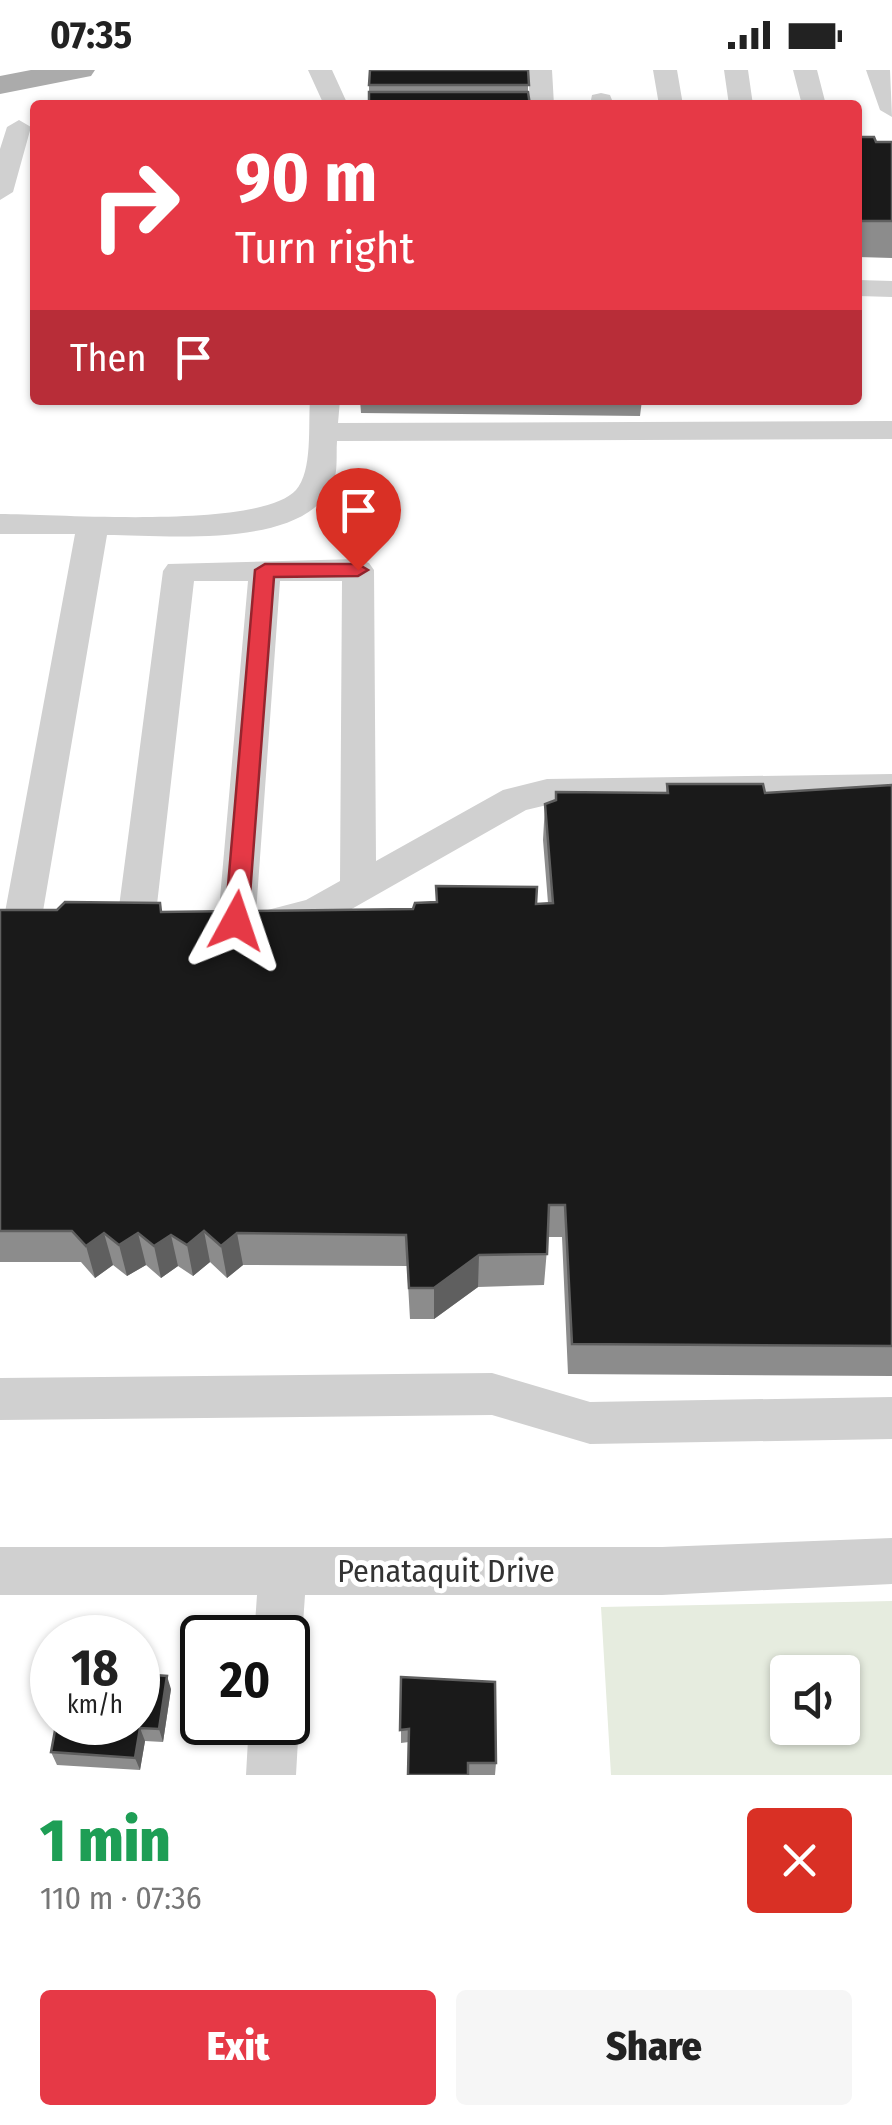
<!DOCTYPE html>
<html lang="en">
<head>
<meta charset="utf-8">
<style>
	:root { --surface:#fff; --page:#f6f6f6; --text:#222; --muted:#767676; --accent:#e63946 }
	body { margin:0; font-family:"Fira Sans Condensed",sans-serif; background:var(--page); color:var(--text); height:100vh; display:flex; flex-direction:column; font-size:38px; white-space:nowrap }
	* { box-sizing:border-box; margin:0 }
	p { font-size:32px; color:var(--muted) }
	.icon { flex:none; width:55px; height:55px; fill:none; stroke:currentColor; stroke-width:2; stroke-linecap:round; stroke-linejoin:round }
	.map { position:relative; height:1705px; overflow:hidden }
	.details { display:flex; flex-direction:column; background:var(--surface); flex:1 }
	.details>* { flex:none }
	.top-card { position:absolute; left:30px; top:30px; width:832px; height:305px; border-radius:10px; box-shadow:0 2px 8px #0004; background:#e63946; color:#fff; overflow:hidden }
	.buttons { position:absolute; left:770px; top:1585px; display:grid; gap:20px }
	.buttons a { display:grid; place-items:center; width:90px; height:90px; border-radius:10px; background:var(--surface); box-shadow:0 2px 8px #0004; font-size:50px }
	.speed { position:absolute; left:30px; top:1545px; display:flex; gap:20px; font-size:50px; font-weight:700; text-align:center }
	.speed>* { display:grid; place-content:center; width:130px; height:130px; border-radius:50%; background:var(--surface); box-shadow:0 2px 8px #0004; line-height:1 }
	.speed small { font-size:25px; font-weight:400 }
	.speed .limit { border:5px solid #111; border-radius:15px; background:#fff; color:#111 }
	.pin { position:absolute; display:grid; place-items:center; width:85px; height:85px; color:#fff; margin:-102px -42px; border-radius:50% 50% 50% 0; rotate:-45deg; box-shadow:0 0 10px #0007 }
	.pin .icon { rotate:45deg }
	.me { position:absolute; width:110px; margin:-55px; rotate:5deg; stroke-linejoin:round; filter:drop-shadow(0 0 8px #0008) }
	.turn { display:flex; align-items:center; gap:35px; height:210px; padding:0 40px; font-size:45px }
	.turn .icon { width:130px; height:130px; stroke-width:2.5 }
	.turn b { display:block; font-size:70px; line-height:85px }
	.then { display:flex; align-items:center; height:95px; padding:0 40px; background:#0003; gap:20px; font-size:38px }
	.round { display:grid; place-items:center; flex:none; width:105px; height:105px; border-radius:10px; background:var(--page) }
	.head { display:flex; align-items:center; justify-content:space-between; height:170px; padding:0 40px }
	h1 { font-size:60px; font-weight:800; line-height:75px; color:#1e9e55 }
	.action { display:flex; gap:20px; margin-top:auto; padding:20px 40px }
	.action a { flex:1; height:115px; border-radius:10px; background:var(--accent); color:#fff; font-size:40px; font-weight:800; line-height:115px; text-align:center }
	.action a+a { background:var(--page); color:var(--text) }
	.status { display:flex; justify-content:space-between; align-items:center; height:70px; padding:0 50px; background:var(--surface); direction:ltr }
	.status svg { height:28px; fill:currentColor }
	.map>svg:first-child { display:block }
	.green { fill:#e6ecdf; fill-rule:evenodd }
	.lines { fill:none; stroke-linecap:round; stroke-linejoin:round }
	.minor { fill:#d0d0d0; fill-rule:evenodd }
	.major { fill:#ababab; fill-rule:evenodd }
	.wall { fill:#8c8c8c }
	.shaded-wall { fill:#5f5f5f }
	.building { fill:#1a1a1a; stroke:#5f5f5f; stroke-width:2.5 }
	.route { fill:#e63946; stroke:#96252e; stroke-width:2.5 }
	.labels { text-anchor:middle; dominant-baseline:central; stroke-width:10; stroke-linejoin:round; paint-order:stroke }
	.near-street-label { font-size:32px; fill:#333; stroke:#fff }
</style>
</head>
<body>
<div class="status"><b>07:35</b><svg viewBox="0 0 49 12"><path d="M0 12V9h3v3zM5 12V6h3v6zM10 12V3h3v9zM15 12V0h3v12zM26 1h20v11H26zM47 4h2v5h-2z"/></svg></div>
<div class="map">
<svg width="892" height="1705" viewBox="0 0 892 1705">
	<rect width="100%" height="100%" fill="#fff"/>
	<path class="green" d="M892,1531v174h-281l-10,-168zM788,1602h54v56h-54z"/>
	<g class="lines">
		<path class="minor" d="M308,0h24l16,35h-24z
			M528,0h24l2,35h-24z
			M653,0h24l6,35h-24z
			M724,0h24l5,35h-24z
			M793,0h24l9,35h-24z
			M866,0h24l2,47 -12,-7z
			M601,23l9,2 4,10h-24l2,-10z
			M19,50l12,7 -18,65 -13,8v-51l7,-22z
			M858,210l34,1v16l-34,-1z
			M310,330h30l-2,23 554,-2v18l-555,2c-1,12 1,28 -3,39 -23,71 -169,55 -227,55l-66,388 -6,10 -13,5 -13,-5 -6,-10 72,-389h-75v-20c58,0 260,16 296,-24 17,-19 12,-65 14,-90z
			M358,489l11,4 5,7 2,291 127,-71 44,-11 345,-5v26l-345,5 -21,5 -199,113 -56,13 -13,-5 -4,-7 -4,7 -13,5 -13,-5 -6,-10 30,-340h-54l-39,341 -6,10 -13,5 -13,-5 -6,-10 46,-351 5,-7zM280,511h62l-2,300 -34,19 -50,13z
			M492,1303l98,29 302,-5v42l-302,5 -98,-29 -492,5v-42z
			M892,1468v46l-230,11h-357l-3,43 -7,17 -7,3v-20h-34l3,-43h-257v-48h662z
			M288,1633l11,19 -3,53h-50l3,-53h39z"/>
		<path class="major" d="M31,0h64l-4,6 -91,18v-18z"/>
	</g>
	<path class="wall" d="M528,0v22l-159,13v-20z
		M858,67l18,5h16v116l-34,-1z
		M360,330h282l-2,16 -279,-3z
		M667,714l98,9 127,-8v591l-324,-2 -6,-137h-14l-4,48 -66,2 -44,32h-24l-3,-53 -164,-1 -16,13 -17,-16 -17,14 -15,-10 -17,12 -15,-13 -19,11 -14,-11 -18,13 -14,-16h-81v-352l161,2 252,-3 23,-7v-16l100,18 12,-1 -5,-63 2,-36 10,-4 1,-8 110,1z
		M401,1607l95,86 -1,12h-87l1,-33 -8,1z
		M171,1619l-8,53 -18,-1 -5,29 -83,-5 -6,-13z"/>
	<path class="shaded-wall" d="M204,1161l6,31 -17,14 -6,-31z
		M104,1163l9,32 -18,13 -9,-32z
		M138,1163l8,32 -19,11 -8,-31z
		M237,1163l6,32 -16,13 -6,-32z
		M171,1165l7,31 -17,12 -7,-32z
		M479,1185l-1,32 -44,32v-31z
		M167,1606l4,13 -8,53 -4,-13z
		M140,1658l5,13 -5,29 -5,-12z"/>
	<path class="building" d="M370,0h158l1,15h-160z
		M369,22h159l2,13h-161z
		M858,67h16l2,5h16v79h-34z
		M667,714h96l2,9 127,-8v561l-320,-2 -7,-139h-16l-2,49 -68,1 -45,33h-25l-3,-53 -169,-2 -16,13 -17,-15 -17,14 -16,-10 -17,11 -16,-13 -19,12 -15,-12 -18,13 -14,-15h-72v-321h57l8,-8 95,1 1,9 252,-3 2,-6 22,-1 -1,-16 101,1 -1,17 17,-1 -8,-99 11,-4v-8l112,1z
		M141,1604l26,2 -8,53 -19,-1 -5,30 -84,-6 5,-27h26l1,-3h55v-41h2z
		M401,1607l94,5 1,81h-28v12h-60l1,-46 -9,1z"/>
	<path class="route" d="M265,494h93l10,6 -10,6 -84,1 -26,344 -12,9 -11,-9 30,-351z"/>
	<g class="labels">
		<g class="near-street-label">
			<text x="446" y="1501">Penataquit Drive</text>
		</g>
	</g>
</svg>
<div class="buttons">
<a><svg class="icon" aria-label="sound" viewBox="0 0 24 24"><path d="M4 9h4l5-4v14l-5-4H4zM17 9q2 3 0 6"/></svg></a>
</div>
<div class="speed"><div>18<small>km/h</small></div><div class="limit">20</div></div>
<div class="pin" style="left:358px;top:500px;background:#d93025"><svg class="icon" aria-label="arrive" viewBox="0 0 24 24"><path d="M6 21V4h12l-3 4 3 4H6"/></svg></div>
<svg class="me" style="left:236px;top:851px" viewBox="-20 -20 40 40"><path d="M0-17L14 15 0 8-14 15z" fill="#e63946" stroke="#fff" stroke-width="4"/></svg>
<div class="top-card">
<div class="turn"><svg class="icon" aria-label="right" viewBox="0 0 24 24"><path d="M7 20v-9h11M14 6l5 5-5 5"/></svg><div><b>90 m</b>Turn right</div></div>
<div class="then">Then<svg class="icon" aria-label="arrive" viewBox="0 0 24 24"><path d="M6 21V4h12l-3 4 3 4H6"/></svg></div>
</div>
</div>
<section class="details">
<div class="head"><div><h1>1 min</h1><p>110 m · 07:36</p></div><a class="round" style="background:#d93025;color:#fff"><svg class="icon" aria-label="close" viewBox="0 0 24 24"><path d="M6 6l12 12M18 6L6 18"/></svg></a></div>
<div class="action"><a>Exit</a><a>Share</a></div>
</section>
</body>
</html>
